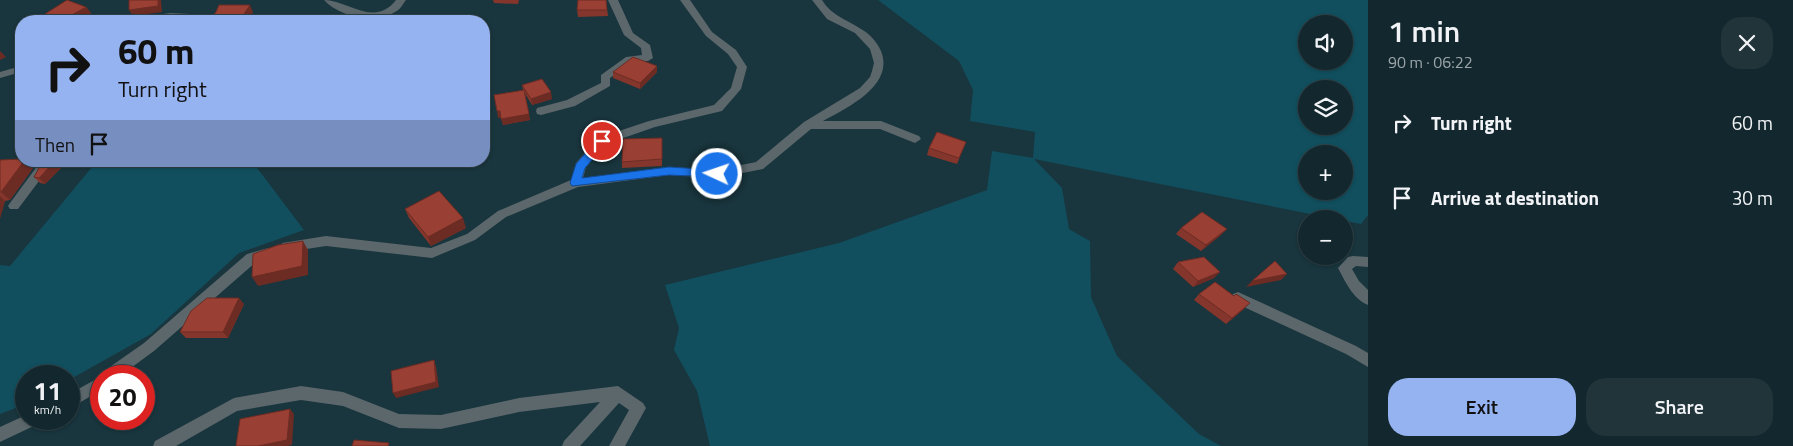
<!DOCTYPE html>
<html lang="en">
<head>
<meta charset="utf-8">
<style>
	:root { --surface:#13282e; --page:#20343a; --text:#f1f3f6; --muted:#9da6aa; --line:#32444a; --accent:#95b2f1 }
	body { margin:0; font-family:"Titillium Web",sans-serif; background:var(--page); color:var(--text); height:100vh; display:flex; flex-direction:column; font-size:19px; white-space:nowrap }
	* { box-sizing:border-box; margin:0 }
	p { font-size:16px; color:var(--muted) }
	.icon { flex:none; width:28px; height:28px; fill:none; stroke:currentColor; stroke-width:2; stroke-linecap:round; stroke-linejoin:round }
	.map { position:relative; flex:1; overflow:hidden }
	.details { display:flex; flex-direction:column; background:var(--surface); width:425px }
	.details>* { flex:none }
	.hud { position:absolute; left:15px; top:15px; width:475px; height:152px; border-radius:20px; box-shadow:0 1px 4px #0004,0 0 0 1px var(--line); background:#95b2f1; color:#111; overflow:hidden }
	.controls { position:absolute; left:1298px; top:15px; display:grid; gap:10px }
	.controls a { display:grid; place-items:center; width:55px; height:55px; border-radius:50%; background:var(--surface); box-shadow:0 1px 4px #0004,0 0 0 1px var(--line); font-size:25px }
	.speed { position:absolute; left:15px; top:365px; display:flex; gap:10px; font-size:25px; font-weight:700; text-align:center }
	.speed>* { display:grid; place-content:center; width:65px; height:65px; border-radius:50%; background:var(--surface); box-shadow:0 1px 4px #0004,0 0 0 1px var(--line); line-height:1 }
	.speed small { font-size:12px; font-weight:400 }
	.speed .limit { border:8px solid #d22; background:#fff; color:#111 }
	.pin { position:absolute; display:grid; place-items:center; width:42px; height:42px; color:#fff; margin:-21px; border:2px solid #fff; border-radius:50%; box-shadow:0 1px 5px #0007 }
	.me { position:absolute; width:55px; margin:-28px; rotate:273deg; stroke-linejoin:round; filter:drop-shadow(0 0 4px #0008) }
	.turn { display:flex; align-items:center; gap:18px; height:105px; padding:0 20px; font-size:22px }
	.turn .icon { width:65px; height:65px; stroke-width:2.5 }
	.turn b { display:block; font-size:35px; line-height:42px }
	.then { display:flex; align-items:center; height:48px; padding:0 20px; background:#0003; gap:10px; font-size:19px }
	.round { display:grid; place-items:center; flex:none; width:52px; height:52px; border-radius:20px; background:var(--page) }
	.headline { display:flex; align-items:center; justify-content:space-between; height:85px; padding:0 20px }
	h1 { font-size:30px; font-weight:600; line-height:38px }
	.button { display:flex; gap:10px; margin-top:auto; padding:10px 20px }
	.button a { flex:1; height:58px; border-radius:20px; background:var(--accent); color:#111; font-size:20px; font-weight:600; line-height:58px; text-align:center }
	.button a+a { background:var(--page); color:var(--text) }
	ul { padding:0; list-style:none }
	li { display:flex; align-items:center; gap:15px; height:75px; padding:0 20px }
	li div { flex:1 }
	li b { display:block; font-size:19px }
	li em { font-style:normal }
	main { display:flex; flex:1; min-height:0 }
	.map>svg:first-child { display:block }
	.green { fill:#114f5e; fill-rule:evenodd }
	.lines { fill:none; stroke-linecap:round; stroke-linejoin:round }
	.minor { fill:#5b676b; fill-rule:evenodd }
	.wall { fill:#84362c }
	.shaded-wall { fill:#6c2c24 }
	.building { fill:#9a3f33; stroke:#6c2c24 }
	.route { fill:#1a73e8; stroke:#114b97 }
</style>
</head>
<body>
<main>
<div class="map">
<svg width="1368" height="446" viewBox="0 0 1368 446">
	<rect width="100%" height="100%" fill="#19353d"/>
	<path class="green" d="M878,0h490v215l-7,9 -327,-65 28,29 7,41 21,12 1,56 26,59 82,78 22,12h-511l-13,-55 -23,-41 5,-22 -14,-43 174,-42 148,-53 5,-39 41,7 2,-26 -65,-11 3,-31 -14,-29zM1306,24h38v37h-38zM1306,89h38v37h-38zM1306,154h38v37h-38z
		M97,161h155l52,69 -65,23 -88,81 -82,46v-4h-43v28l-26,10v-149l10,1z"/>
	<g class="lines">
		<path class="minor" d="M324,0c24,0 50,28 72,0h10c-3,4 -6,10 -11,12 -20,12 -56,5 -71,-12z
			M608,0h10l15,33 17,12 3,13 -5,3 -15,1 -23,16v8l-35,20 -34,9 -4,-1 -1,-3 1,-3 30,-8 34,-17v-8l25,-18 16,-2 -1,-7 -17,-13z
			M680,0h10l22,32 24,18 11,17 -6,22 -19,22 -67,16 -49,17 -20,23 -3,11 86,-11 48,3 39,-8 48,-40 56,-34 10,-11 2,-6 2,-8 -4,-14 -15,-16 -28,-14 -15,-19h10c10,16 24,19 39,29 9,5 16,13 20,22 14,35 -35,57 -58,70h58l38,15 2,3 -6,4 -35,-14h-69l-48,40 -46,9 -48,-3 -91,12 -72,30 -31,23 -43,18 -106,-12 -39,6 -5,-1 -1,-4 1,-4 44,-7 105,12 36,-14 31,-23 73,-31 5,-17 22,-25 51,-17 65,-16 17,-17 6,-21 -9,-13 -22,-18z
			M170,13l43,2 5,3 -5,3 -43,-2 -18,2h-56l10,-6 22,4z
			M21,66v6l-21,6v-6z
			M37,161h12l-4,12 -27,36h-8l-2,-3 2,-3 25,-34z
			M268,248l5,1 1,4 -1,4 -17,5 -102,89 -34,25h-19v14l-32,19v-15l33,-18 2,-5 40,-28 103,-89z
			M1353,256l15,1v10l-12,-1 -4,3 7,12 9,9v15c-15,-6 -23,-24 -30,-37l10,-11z
			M1238,292l118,54 12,7v14l-22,-13 -113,-52 -2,-4 2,-4z
			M301,386l42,6 56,22 42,1 78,-17 99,-12 25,17 3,5 -21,38h-16l20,-36 -10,-7 -39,43h-18l2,-5 36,-39 -81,10 -78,17 -42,-1 -56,-22 -42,-6 -64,11 -61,35h-23l2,-5 79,-43z
			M26,415v4h15l-3,5 -38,18v-15z"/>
	</g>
	<path class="wall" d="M493,0h26l-1,4 -24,-1z
		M606,0l2,16 -30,1 -1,-7z
		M86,7l5,6 -13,8h-26l-2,-1 -5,-6z
		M253,12l-6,9h-38v-1z
		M613,72h44l-17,17 -27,-11z
		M522,85l30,14 -20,6 -8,-13 6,28 -27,5 -2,-8 -3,1 25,-28z
		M662,138v28l-40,2v-6z
		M966,142l-9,22 -30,-9 2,-7z
		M0,160l33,8 -23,32 -5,1 -5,17z
		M43,161h14l5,6 -17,17 -5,-1 -6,-6z
		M405,209l61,19 -35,18 -22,-28z
		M1181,228l40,7 -20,16 -25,-17z
		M1178,262l36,16 -21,9 -20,-18z
		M1199,294l35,2 10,13 -18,15 -32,-24z
		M244,304l-16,34h-42l-6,-6z"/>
	<path class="shaded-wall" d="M158,0h3l1,12 -29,4 -4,-6z
		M250,5l3,7 -6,9h-6l-1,-1z
		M86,7l5,6 -13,8h-14l-1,-1z
		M0,51l6,6 -6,3z
		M657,66v6l-17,17v-6z
		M551,92l1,7 -20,6 -1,-6z
		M497,111h3l1,6 -3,1z
		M529,114l1,6 -27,5 -2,-6z
		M24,161h3l6,7 -23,32 -9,-8z
		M55,161h2l5,6 -17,17 -6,-6z
		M0,196l5,5 -5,17z
		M463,218l3,10 -35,18 -3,-9z
		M1227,229l-6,6 -20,16 5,-6z
		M303,241l5,9v25l-50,11 -6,-9z
		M1220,272l-6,6 -21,9 5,-6z
		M1287,274l-6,6 -35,7 6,-6z
		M239,298l5,6 -16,34 -5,-6z
		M1250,303l-6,6 -18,15 6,-6z
		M434,360l2,6 3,21 -43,11 -3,-5z
		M290,409l4,5 -2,31 -5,1h-29z"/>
	<path class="building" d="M67,0l19,7 -23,13 -18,-6z
		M129,0h29v6l-29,4z
		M578,0h28l1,10h-30z
		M219,5h31l-10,15h-31l7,-8z
		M633,57l24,9 -17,17 -27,-11z
		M542,79l9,13 -20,7 -9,-14z
		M524,90l5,24 -28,5 -1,-8h-3l-3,-16z
		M937,132l29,10 -7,16 -30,-10z
		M662,138v21l-40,3 1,-23z
		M21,159v2h3l-23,31h-1v-32z
		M43,161h12l-16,17 -5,-1z
		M439,191l24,27 -35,19 -23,-28z
		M1202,212l25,17 -21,16 -25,-17z
		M303,241l-1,25 -50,11 1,-23 25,-9z
		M1204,257l16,15 -22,9 -20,-19z
		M1275,261l12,13 -35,7z
		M1215,282l19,14 2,-2 14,9 -18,15 -33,-24z
		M207,298h32l-16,34h-43l11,-21z
		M434,360l2,22 -43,11 -2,-22z
		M290,409l-3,31 -29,6h-22l4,-27z
		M354,440l35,3 -1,3h-36z"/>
	<path class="route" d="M602,137l6,4 -23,27 -3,10 87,-11 48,3 5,4 -5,3 -48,-2 -97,11 -2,-3 6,-19 23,-26z"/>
</svg>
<div class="controls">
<a><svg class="icon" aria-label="sound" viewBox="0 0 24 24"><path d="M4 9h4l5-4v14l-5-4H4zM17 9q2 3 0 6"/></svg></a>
<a><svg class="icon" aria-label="layers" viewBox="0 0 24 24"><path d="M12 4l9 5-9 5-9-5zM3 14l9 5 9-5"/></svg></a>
<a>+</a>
<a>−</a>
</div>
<div class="speed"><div>11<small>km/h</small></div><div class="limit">20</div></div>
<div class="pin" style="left:602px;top:141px;background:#d93025"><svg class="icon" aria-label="arrive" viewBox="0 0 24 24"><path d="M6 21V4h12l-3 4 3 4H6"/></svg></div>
<svg class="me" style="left:717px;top:174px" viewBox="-20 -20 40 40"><circle r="17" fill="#1a73e8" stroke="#fff" stroke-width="3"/><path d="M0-11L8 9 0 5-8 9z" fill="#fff"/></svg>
<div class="hud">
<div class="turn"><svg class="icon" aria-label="right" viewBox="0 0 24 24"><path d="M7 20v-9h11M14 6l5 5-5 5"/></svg><div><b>60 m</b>Turn right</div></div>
<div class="then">Then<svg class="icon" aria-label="arrive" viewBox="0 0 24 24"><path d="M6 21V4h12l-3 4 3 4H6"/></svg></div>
</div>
</div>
<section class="details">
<div class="headline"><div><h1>1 min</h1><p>90 m · 06:22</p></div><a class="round"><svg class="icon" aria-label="close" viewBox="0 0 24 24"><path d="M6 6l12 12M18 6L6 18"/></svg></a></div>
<ul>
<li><svg class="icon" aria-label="right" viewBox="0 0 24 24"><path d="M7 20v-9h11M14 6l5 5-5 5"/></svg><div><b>Turn right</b></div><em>60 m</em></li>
<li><svg class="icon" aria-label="arrive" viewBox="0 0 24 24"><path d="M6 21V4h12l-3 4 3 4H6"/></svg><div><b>Arrive at destination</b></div><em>30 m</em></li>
</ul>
<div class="button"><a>Exit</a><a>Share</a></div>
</section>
</main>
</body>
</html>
